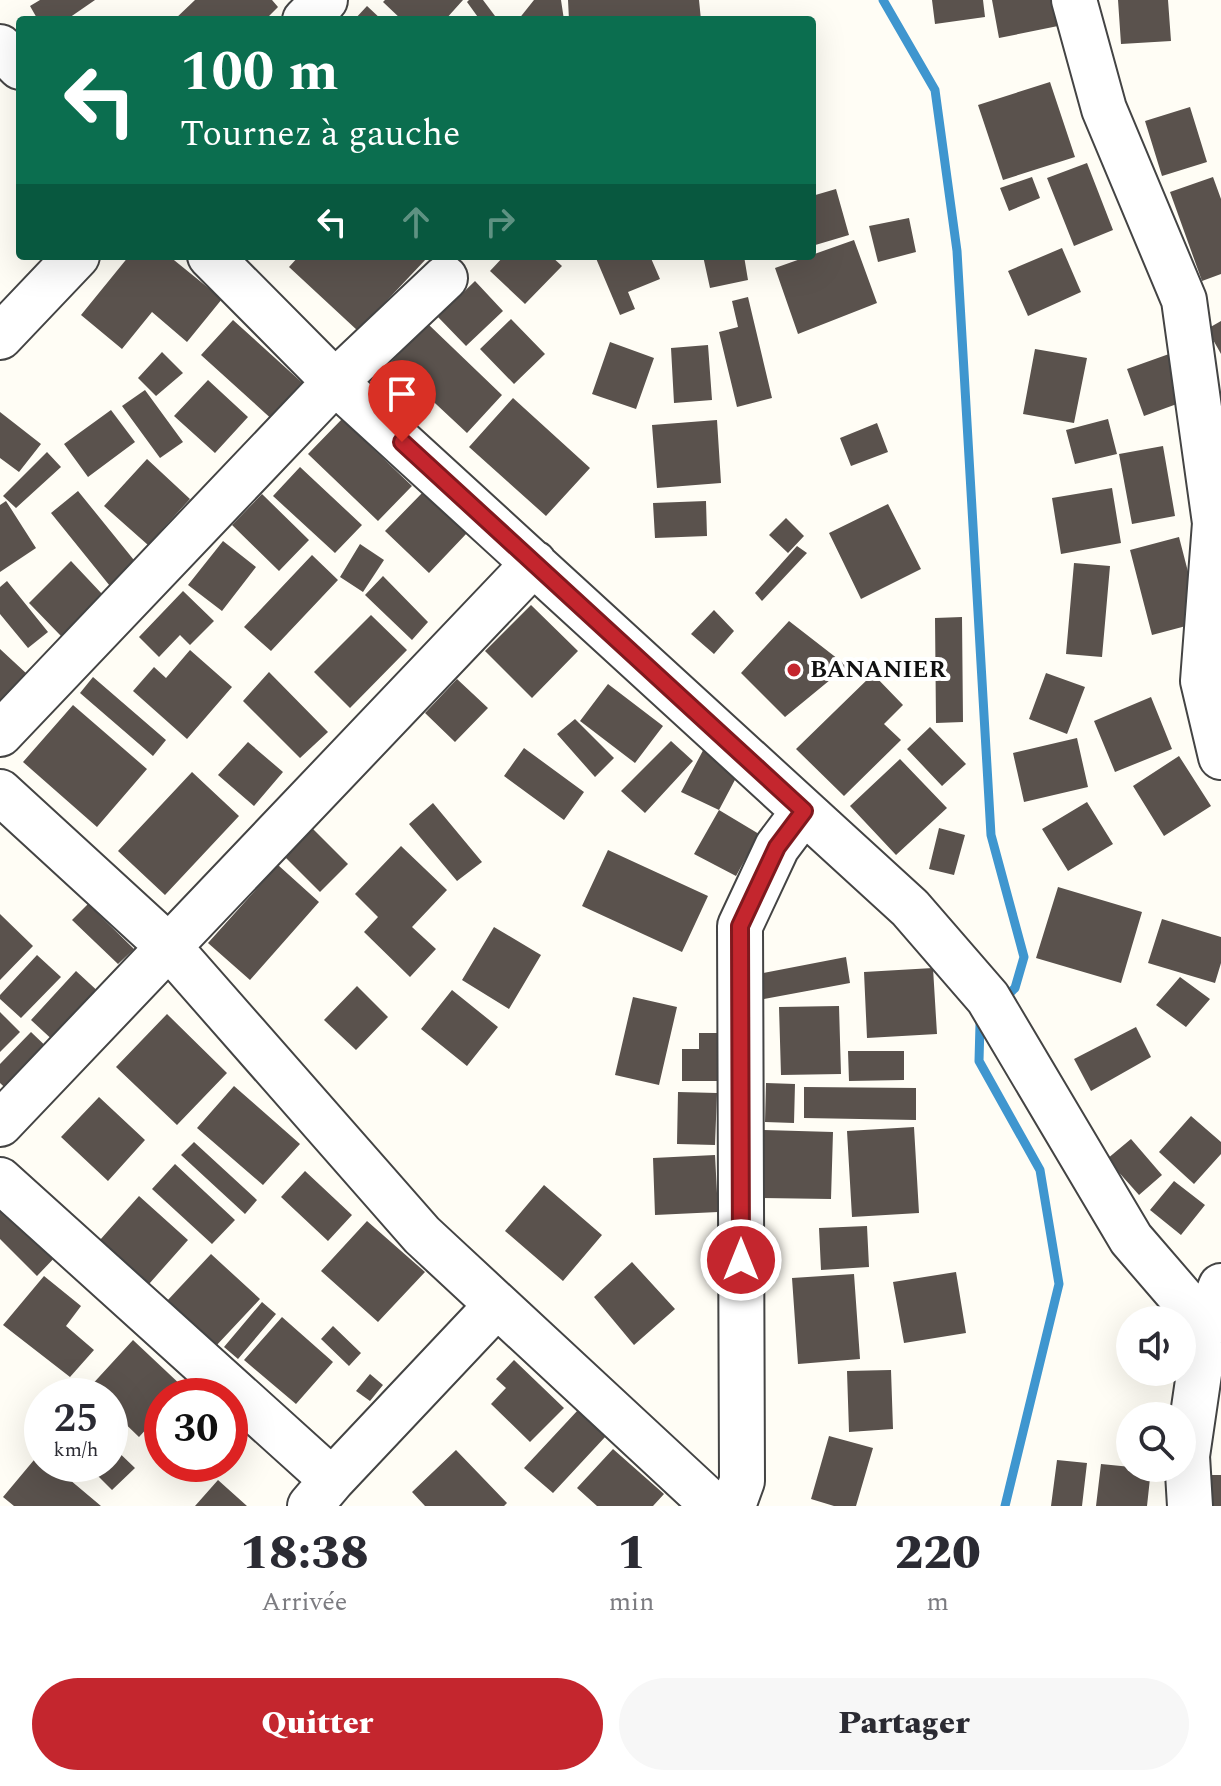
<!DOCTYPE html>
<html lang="fr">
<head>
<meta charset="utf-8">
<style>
	:root { --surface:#fff; --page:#f7f7f7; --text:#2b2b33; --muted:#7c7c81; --accent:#c4262e }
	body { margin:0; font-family:Spectral,serif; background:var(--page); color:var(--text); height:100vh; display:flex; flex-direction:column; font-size:30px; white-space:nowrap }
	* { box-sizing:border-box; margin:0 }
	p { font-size:26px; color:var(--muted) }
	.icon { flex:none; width:44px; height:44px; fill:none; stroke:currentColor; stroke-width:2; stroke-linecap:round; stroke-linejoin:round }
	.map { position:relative; height:1506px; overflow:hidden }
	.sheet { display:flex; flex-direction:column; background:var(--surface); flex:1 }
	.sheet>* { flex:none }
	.hud { position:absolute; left:16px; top:16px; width:800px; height:244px; border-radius:8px; box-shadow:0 8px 32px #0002; background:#0b6e4f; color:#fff; overflow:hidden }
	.fabs { position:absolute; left:1116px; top:1306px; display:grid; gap:16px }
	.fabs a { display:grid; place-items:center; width:80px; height:80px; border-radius:50%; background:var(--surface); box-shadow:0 8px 32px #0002; font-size:40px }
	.speed { position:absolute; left:24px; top:1378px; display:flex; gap:16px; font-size:40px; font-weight:700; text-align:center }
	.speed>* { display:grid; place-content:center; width:104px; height:104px; border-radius:50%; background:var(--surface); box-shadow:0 8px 32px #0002; line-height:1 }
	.speed small { font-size:20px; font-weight:400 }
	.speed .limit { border:12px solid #d22; background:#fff; color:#111 }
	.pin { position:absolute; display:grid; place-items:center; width:68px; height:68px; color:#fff; margin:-82px -34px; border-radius:50% 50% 50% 0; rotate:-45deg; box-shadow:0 0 8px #0007 }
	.pin .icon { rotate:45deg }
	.me { position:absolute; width:88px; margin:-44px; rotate:0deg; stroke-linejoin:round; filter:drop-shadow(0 0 6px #0008) }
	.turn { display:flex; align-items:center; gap:28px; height:168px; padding:0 32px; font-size:36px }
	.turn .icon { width:104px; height:104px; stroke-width:2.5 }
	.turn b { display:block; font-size:56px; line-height:68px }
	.lanes { display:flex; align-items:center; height:76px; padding:0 32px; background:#0003; justify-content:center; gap:40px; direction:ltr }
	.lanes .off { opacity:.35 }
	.eta { display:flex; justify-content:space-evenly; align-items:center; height:136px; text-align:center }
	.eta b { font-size:48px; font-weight:800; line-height:56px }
	.cta { display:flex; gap:16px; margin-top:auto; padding:16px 32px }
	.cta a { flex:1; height:92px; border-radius:48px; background:var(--accent); color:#fff; font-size:32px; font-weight:800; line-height:92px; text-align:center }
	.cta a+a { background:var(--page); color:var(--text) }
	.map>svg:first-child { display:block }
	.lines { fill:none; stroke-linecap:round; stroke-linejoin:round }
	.stream { stroke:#3f96cf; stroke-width:9 }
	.building { fill:#5a524d }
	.minor-casing { stroke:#444; stroke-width:48 }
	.minor { stroke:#fff; stroke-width:44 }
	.route-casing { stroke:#7f191e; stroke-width:20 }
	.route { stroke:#c4262e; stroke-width:14 }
	.poi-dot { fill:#c4262e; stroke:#fff; stroke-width:3 }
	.labels { text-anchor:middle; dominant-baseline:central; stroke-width:8; stroke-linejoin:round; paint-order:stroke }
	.poi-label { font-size:24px; font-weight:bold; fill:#111; stroke:#fff; text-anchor:start }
</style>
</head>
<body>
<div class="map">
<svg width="1221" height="1506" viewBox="0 0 1221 1506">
	<rect width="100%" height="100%" fill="#fffdf5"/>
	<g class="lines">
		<path class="stream" d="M883,0l52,90 22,161 34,584 33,122 -9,31 -12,12
			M985,1019l-5,5 -1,37 61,109 19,114 -54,222"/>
	</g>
	<path class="building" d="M40,0h55l-29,20h-28l-8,-14z
		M195,0h77l6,7 -13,13h-91z
		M385,0h78l-18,20h-43l-19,-18z
		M469,0h14l15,20h-18l-13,-18z
		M534,0h27l3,20h-46z
		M568,0h131l2,20h-132z
		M932,0h51l2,17 -50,7z
		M992,0h61l5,26 -59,12z
		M1118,0h50l3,41 -50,3z
		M367,6l15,14h-28z
		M1050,82l25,75 -72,23 -25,-75z
		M1190,107l17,55 -45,14 -17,-55z
		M1087,163l26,67 -39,16 -27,-68z
		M1032,177l8,21 -31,13 -9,-23z
		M1213,177l8,22v75l-19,7 -32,-89z
		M836,189l13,46 -37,11v-50z
		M909,218l7,34 -38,10 -9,-36z
		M854,240l23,63 -79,31 -23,-66z
		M1062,248l19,44 -53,24 -20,-45z
		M129,256h40l53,43 -35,43 -35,-30 -30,37 -41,-34z
		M299,256h126l2,2 -69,73 -69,-64z
		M504,256h47l11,10 -37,38 -35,-33z
		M595,256h55l10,23 -32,13 7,17 -15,6z
		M703,256h41l4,24 -38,8z
		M475,281l28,30 -37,35 -28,-29z
		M748,297l24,101 -35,9 -18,-75 19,-5 -6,-26z
		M511,319l34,35 -31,30 -34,-35z
		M233,320l75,68 -32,35 -75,-68z
		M1221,321v33l-14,-25z
		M428,324l74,71 -35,38 -76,-71z
		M610,342l44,16 -18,51 -44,-15z
		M708,345l4,55 -38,3 -3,-55z
		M1035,349l52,9 -13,65 -51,-9z
		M162,352l21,21 -27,23 -18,-18z
		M1169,354l16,47 -41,15 -17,-47z
		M208,380l40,37 -33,36 -41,-37z
		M145,390l38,52 -23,16 -38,-52z
		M513,398l77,70 -44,48 -77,-69z
		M111,410l24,32 -47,35 -24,-33z
		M0,412l41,32 -22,28 -19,-14z
		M342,419l70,67 -34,35 -70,-67z
		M1108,419l9,35 -42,10 -9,-34z
		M717,420l4,63 -64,5 -5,-63z
		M877,423l11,29 -37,14 -11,-28z
		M1163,446l12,70 -43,8 -13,-70z
		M47,452l14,15 -45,41 -13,-12z
		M147,459l43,40 -42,46 -44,-39z
		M300,467l62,58 -27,28 -62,-57z
		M1112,488l9,55 -60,11 -9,-56z
		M78,491l64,79 -28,21 -63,-78z
		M424,491l43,42 -38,40 -44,-42z
		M262,494l47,46 -30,31 -47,-46z
		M6,501l30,47 -36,24v-67z
		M706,501l1,35 -52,2 -2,-35z
		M888,504l33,65 -60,30 -32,-66z
		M786,518l18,18 -16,17 -19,-18z
		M1179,537l22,85 -49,13 -22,-85z
		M223,541l33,26 -34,44 -34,-26z
		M360,544l24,16 -21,32 -23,-15z
		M797,546l10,7 -45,48 -7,-8z
		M312,555l26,25 -67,71 -27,-24z
		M71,561l32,34 -42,41 -32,-33z
		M1074,563l36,3 -8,91 -36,-3z
		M383,576l45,46 -16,18 -47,-45z
		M7,581l41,51 -20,16 -28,-34v-27z
		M183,591l31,30 -24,24 -10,-10 -21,22 -20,-20z
		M531,605l47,46 -46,47 -47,-47z
		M714,610l20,21 -20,23 -23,-20z
		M371,615l36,35 -57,58 -36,-36z
		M962,617l1,105 -27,1 -1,-105z
		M789,621l58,45 -62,51 -44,-44z
		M0,649l27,25 -27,30z
		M190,650l42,37 -45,52 -54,-48 21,-24 12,11z
		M269,672l59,60 -28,26 -57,-57z
		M1046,673l39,14 -18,47 -38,-15z
		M873,674l30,31 -19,19 17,16 -57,56 -48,-47z
		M93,677l73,63 -13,16 -73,-63z
		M457,679l31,29 -33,34 -30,-29z
		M608,684l55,42 -28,37 -55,-42z
		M1151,697l21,52 -57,23 -21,-51z
		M73,705l74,64 -50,58 -74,-65z
		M575,719l39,39 -19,19 -38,-43z
		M930,727l36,37 -24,22 -35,-37z
		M1077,738l11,49 -64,15 -11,-49z
		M671,741l22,20 -48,52 -24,-22z
		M708,741l38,18 -27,51 -38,-18z
		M248,742l35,30 -29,34 -36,-31z
		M524,748l60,44 -20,28 -60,-44z
		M1179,756l32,50 -47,30 -31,-50z
		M900,759l47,49 -51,47 -46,-49z
		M192,772l47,44 -74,79 -47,-44z
		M1087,802l26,42 -45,27 -26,-42z
		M433,803l49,59 -25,19 -48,-57z
		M719,810l40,24 -23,42 -42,-22z
		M312,828l36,36 -28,28 -36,-36z
		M939,828l26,7 -11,40 -25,-6z
		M401,846l46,44 -35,37 24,22 -26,28 -46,-45 14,-15 -23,-23z
		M608,850l100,46 -26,56 -100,-46z
		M278,865l41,37 -69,78 -42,-37z
		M1058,887l84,25 -21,71 -85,-25z
		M88,904l46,45 -16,15 -46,-44z
		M0,914l33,32 -33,34z
		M1162,919l59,18v26l-6,20 -67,-20z
		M494,927l47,28 -32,54 -47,-29z
		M37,955l24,22 -40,41 -21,-19v-4z
		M846,957l4,26 -86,16 -6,-25z
		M933,968l4,66 -70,4 -3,-66z
		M76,971l26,24 -45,49 -26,-24z
		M1180,977l30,22 -24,28 -30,-22z
		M357,986l31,31 -32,33 -32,-30z
		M452,990l46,37 -31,39 -46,-37z
		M633,997l44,10 -18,78 -44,-10z
		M839,1006l2,68 -60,1 -2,-68z
		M0,1012l20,20 -20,20z
		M167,1014l60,59 -50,52 -61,-58z
		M1136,1027l15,30 -60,34 -17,-32z
		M31,1032l23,22 -40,42 -14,-13v-19z
		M699,1033h22v48h-39v-32h17z
		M848,1051h56v29l-55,1z
		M766,1083l29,1 -1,39 -29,-1z
		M234,1086l66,58 -37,41 -66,-57z
		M804,1087l112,1v32l-112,-2z
		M678,1092l39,1 -2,52 -38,-1z
		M99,1097l46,43 -37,41 -47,-44z
		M1191,1116l30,26v12l-27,30 -35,-32z
		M914,1127l5,86 -67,4 -5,-86z
		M764,1130l69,2 -2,67 -69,-1z
		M1131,1139l31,36 -23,20 -32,-36z
		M194,1142l63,58 -12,14 -64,-59z
		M715,1155l3,57 -63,3 -2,-57z
		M175,1164l60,56 -23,24 -60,-55z
		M305,1171l47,44 -24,26 -47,-44z
		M1174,1181l31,24 -24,30 -31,-25z
		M544,1185l58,50 -39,46 -58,-50z
		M0,1193l60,59 -23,24 -37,-37z
		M139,1196l49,44 -39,44 -49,-44z
		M367,1221l58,51 -47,50 -57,-51z
		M867,1226l2,41 -48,3 -2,-42z
		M211,1254l49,45 -45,48 -49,-45z
		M632,1262l43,47 -41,36 -40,-48z
		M956,1272l10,61 -62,10 -11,-61z
		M854,1274l6,85 -62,5 -6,-86z
		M44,1276l37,30 -15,20 28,24 -24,27 -67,-52z
		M262,1302l14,12 -38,45 -14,-12z
		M282,1317l51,45 -37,42 -52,-44z
		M333,1326l28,27 -12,13 -28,-27z
		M133,1340l51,48 -7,8h-15v16l-23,25 -29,-28v-13h-14l-8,-7z
		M514,1360l50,48 -34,34 -39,-38 15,-16 -10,-9z
		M891,1370l2,59 -44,3 -2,-61z
		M370,1374l13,11 -13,16 -14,-10z
		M578,1410l28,26 -53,57 -29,-25z
		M829,1436l44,12 -17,58h-22l-23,-7z
		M110,1444l25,24 -23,22 -26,-26h24z
		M613,1449l51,45 -11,12h-56l-20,-18z
		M456,1450l51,53 -3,3h-79l-13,-14z
		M39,1454l3,3v7h9l50,42h-87l-11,-9z
		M1057,1460l30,3 -5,43h-31z
		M1101,1464l50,5 -4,37h-51z
		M1211,1475h10v31h-10z
		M218,1480l29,26h-52z"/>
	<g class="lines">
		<g class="minor-casing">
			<path id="minor" d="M1074,0l30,109 80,191 31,223 -12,158 18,76
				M305,20l20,-20
				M0,47l20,20
				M210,256l125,126 575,526 78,90 143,241 75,87
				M0,337l77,-81
				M0,734l335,-352 110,-104
				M0,792l169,155 253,288 292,271
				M0,1124l534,-561
				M0,1180l332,300 -22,26
				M332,1480l165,-175
				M733,1506l9,-25 -2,-555 37,-79 27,-36
				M1190,1506l-3,-50 19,-130 15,-40"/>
		</g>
		<use href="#minor" class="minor"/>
	</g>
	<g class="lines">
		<g class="route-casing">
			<path id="route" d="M402,442l402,369 -27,36 -37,79 1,334"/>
		</g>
		<use href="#route" class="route"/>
	</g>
	<circle class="poi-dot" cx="794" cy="670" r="8"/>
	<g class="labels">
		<g class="poi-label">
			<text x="810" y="670">BANANIER</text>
		</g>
	</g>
</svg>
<div class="fabs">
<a><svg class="icon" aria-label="sound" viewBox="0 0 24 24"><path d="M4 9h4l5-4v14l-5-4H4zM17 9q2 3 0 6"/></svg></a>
<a><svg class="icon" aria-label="search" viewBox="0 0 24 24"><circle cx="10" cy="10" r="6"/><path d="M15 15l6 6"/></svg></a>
</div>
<div class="speed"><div>25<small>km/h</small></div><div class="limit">30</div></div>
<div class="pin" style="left:402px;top:442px;background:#d93025"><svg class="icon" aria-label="arrive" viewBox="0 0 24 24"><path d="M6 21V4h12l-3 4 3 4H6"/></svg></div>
<svg class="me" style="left:741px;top:1260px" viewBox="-20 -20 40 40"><circle r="17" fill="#c4262e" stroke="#fff" stroke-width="3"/><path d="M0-11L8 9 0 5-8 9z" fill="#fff"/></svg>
<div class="hud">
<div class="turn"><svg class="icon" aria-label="left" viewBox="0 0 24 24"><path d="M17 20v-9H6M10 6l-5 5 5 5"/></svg><div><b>100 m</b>Tournez à gauche</div></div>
<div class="lanes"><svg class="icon" aria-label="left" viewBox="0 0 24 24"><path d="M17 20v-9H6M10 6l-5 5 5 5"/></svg><svg class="icon off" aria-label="ahead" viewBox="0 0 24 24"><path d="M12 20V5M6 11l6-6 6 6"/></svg><svg class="icon off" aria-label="right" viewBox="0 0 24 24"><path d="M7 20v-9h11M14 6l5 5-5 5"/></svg></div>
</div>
</div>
<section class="sheet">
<div class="eta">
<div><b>18:38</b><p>Arrivée</p></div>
<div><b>1</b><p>min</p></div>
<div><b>220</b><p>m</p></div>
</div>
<div class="cta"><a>Quitter</a><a>Partager</a></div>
</section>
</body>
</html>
